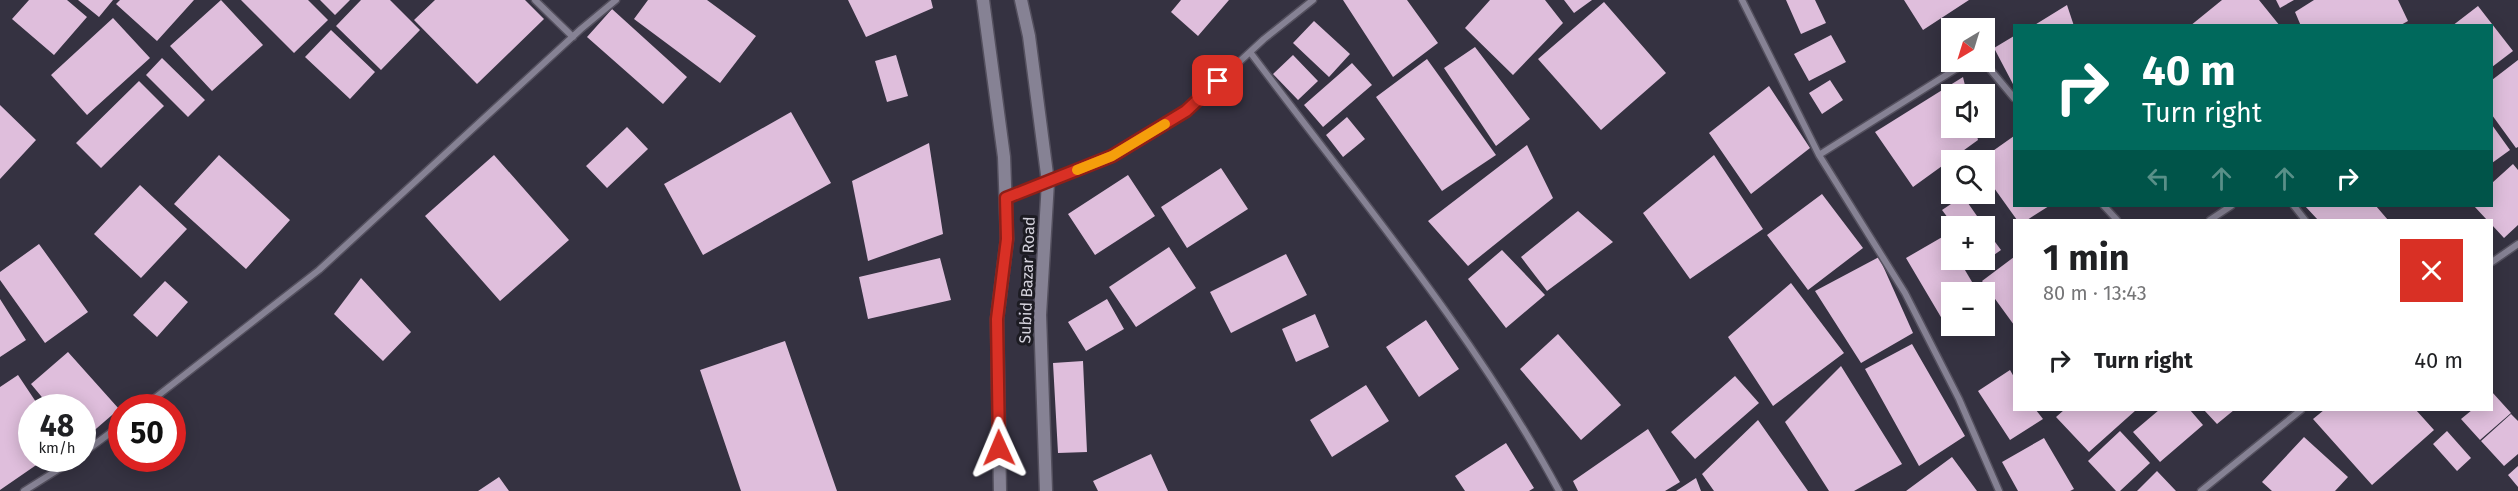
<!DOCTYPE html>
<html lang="en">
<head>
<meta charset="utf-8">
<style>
	:root { --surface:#fff; --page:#f6f6f6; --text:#202124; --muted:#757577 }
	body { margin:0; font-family:"Fira Sans",sans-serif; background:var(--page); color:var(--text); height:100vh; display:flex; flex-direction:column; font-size:22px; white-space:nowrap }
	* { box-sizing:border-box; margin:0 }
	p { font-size:20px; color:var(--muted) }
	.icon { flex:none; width:33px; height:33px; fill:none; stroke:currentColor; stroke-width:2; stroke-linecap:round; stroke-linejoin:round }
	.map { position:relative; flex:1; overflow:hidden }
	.side { position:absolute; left:2013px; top:219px; width:480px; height:192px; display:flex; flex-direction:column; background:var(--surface); border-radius:0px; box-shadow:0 3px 15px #0003 }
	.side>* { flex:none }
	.top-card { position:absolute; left:2013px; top:24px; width:480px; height:183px; border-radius:0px; box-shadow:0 3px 15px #0003; background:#00695c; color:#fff; overflow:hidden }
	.needle { width:39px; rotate:218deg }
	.buttons { position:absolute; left:1941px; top:18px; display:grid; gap:12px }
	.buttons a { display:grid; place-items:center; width:54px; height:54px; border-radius:0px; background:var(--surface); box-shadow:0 3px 15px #0003; font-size:30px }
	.speed { position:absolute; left:18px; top:394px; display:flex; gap:12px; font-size:30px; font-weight:700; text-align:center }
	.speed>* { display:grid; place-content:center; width:78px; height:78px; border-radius:50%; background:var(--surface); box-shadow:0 3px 15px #0003; line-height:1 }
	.speed small { font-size:15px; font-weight:400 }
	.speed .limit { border:9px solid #d22; background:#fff; color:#111 }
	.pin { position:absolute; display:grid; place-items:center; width:51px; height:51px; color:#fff; margin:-26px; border-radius:12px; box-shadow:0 3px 9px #0006 }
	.me { position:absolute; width:66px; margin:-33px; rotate:359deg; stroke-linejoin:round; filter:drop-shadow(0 0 4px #0008) }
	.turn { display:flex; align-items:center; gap:21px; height:126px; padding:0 30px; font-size:27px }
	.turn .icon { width:78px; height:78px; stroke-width:2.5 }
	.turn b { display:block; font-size:42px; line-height:51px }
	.lanes { display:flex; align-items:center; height:57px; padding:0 30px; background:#0003; justify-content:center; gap:30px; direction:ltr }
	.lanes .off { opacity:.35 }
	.round { display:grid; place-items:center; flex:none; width:63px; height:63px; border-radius:0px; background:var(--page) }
	.headline { display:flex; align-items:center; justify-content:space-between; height:102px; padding:0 30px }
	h1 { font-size:36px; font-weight:700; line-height:45px }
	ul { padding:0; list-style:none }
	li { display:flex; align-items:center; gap:18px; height:78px; padding:0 30px }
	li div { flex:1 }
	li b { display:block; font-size:22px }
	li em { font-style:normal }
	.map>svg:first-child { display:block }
	.building { fill:#dfbedc }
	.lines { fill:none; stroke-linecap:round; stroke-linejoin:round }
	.street-casing { stroke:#54505e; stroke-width:9 }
	.secondary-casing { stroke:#54505e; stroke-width:15 }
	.street { stroke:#868294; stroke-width:6 }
	.secondary { stroke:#868294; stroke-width:12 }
	.route-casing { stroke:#8d1f18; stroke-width:15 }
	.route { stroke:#d93025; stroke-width:10 }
	.slow { stroke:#f59e0b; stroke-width:10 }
	.labels { text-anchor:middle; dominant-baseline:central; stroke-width:6; stroke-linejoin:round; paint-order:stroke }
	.street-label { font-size:16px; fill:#d4d2dc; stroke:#1c1b22 }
</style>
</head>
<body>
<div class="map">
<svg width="2518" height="491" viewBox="0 0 2518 491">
	<rect width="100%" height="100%" fill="#353241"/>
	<path class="building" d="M29,0h38l20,17 -33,38 -42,-36z
		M78,0h35l-14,17z
		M120,0h74l-37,41 -41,-37z
		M221,0l42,45 -51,46 -42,-45z
		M241,0h67l20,20 -34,33z
		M320,0h30l-15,15z
		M361,0h29l30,30 -39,40 -45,-44z
		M435,0h90l19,19 -67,65 -63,-64z
		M648,0h59l49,36 -36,47 -86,-64z
		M848,0h83l2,8 -67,29z
		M1181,0h48l-31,36 -27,-24z
		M1343,0h64l31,43 -45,34z
		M1490,0h55l18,23 -50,52 -48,-47z
		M1564,0h28l-18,13z
		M1786,0h29l11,23 -25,11z
		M1904,0h65l-46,30z
		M2222,0h37l21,26h-90z
		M2276,0h18l-14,8z
		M2314,0h84l10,21 -9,5h-98l-6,-14z
		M1604,2l62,71 -65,57 -63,-71z
		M2067,5l7,21h-41z
		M2478,6l35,45 -21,16v-41h-40z
		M612,9l75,68 -24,27 -76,-67z
		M113,18l37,40 -63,57 -36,-40z
		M1314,21l36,33 -21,23 -36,-34z
		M331,30l44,42 -25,27 -45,-42z
		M1831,35l15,27 -37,19 -15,-27z
		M2014,36v50l-20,-38z
		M1475,47l55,72 -34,27 -52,-78z
		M896,55l12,41 -21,6 -12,-41z
		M1293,55l25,26 -20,19 -25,-26z
		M162,58l43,42 -17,17 -42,-42z
		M1427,59l69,96 -54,36 -66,-94z
		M2518,60v87l-2,1 -24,-33v-35z
		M1352,63l20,22 -49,42 -19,-22z
		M1963,77l4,17h-15v34h23l3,12 -65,47 -38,-55z
		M1830,80l13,20 -21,14 -13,-21z
		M139,81l25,25 -63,62 -25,-25z
		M1769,86l41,62 -59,46 -42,-61z
		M0,105l36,35 -36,39z
		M791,112l40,71 -128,72 -39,-71z
		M1347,117l18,22 -22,18 -17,-22z
		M2492,125l18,25 -18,13z
		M627,127l21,22 -41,39 -21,-22z
		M2014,136v70h35l-22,14h-10l-33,-46v-14h-4z
		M929,143l14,91 -75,27 -16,-80z
		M1527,145l26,53 -85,68 -40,-45z
		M219,155l71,65 -44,49 -72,-65z
		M494,155l75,85 -69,61 -75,-85z
		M1714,155l49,74 -73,50 -47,-66z
		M2513,164l5,6v55l-14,13 -12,-13v-5h-5l-13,-14h18v-23z
		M1221,168l27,41 -61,39 -26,-41z
		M1128,175l27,41 -60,39 -27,-41z
		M140,185l47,44 -46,49 -47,-44z
		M1822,194l41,54 -55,42 -41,-55z
		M1963,196l21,30h-30l-12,-16z
		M2305,206h71l12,14h-70z
		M1578,211l35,31 -66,49 -26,-34z
		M1984,227l17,23 -20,14 -3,-4h6z
		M1944,236l8,11v13h7l19,32h-26v35l-4,2 -42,-71z
		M39,244l49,68 -43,31 -45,-63v-8z
		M1169,247l27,41 -60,39 -27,-40z
		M1502,250l43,45 -39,33 -38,-49z
		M1286,254l21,41 -76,38 -21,-41z
		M1879,257l34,76 -52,30 -46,-72z
		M2014,257v68l-32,-44z
		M940,258l11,42 -83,19 -9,-42z
		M361,278l50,54 -28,29 -49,-47z
		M165,281l23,21 -31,35 -24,-22z
		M1791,283l53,70 -71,53 -45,-69z
		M0,299l26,41 -26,17z
		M1107,299l17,30 -38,22 -18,-29z
		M1315,314l14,33 -33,15 -14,-33z
		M1426,320l33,49 -40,28 -33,-50z
		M1558,334l63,71 -40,35 -61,-71z
		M785,341l52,150h-96l-41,-121z
		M1912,344l53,92 -46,30 -54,-97z
		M68,352l51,57 -37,32v-33h-31l-20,-24z
		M1083,361l4,91 -29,1 -5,-90z
		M1841,366l61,98 -48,27h-25l-44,-69z
		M2010,370l4,7v33h22l7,9 -33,21 -32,-49z
		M18,375l22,33h-8v51h13l-45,31v-103z
		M1735,376l24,27 -64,56 -24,-27z
		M1366,385l23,36 -57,36 -22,-37z
		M2492,392l19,21 -31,27 -19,-21 11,-9h20z
		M2064,410h72l-47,42 -33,-35z
		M2159,410h31l13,15 -43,37 -27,-30z
		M2204,410h30l-17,14z
		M2324,410h92l18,20 -62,55 -59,-66z
		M2511,414l7,7v33l-14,12 -23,-25z
		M1758,420l50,71h-94l-12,-17z
		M1648,429l32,53 -15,9h-87l-5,-10z
		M2120,431l30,32 -30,28h-4l-28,-30z
		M2447,431l24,27 -14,13 -24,-27z
		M2304,437l44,40 -13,14h-63l-10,-9z
		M2044,438l30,51 -4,2h-52l-16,-29z
		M1506,443l28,45 -5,3h-64l-10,-15z
		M1151,454l17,37h-70l-5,-10z
		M1952,457l25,34h-71z
		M2518,466v21l-10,-12z
		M2157,471l19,20h-39z
		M499,477l10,14h-31z
		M1696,478l5,13h-25z"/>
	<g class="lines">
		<g class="street-casing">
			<path id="street" d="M535,0l38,37
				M1742,0l77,155 86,138 54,106 40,92
				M1250,52c107,143 224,281 309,439
				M1984,62l30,36
				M1819,155l148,-93
				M1006,198l106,-42 74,-45 78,-72 49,-39
				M2104,206l13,14
				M2294,206l11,14
				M2210,220l21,-14
				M2492,262l26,-18
				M142,408l177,-138 262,-241 35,-29
				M82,454l40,-30
				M24,491l51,-32
				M2201,491l100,-81"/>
		</g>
		<g class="secondary-casing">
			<path id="secondary" d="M983,0l21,157 3,82 -10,80 3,172
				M1021,0l8,36 19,146 -8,133 6,176"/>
		</g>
		<use href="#street" class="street"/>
		<use href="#secondary" class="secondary"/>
	</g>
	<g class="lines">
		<g class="route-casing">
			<path id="route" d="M999,448l-2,-129 10,-80 -1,-41 106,-42 74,-45 32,-30"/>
		</g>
		<use href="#route" class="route"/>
		<path class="slow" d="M1077,170l35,-14 53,-32"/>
	</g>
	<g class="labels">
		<g class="street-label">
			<text transform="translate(1027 280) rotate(-88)">Subid Bazar Road</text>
		</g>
	</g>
</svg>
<div class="buttons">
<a><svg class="needle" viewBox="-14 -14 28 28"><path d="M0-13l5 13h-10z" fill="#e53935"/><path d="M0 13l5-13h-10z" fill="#757577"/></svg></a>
<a><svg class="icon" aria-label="sound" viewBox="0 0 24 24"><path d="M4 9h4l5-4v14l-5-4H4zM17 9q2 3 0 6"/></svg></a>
<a><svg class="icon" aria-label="search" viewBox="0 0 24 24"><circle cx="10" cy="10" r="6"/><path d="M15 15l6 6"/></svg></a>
<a>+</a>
<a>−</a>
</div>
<div class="speed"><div>48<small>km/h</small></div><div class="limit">50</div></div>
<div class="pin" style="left:1218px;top:81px;background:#d93025"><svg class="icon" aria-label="arrive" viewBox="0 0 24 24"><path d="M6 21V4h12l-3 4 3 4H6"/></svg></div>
<svg class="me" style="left:999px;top:448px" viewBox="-20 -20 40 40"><path d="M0-17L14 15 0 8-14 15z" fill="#d93025" stroke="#fff" stroke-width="4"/></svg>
<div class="top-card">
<div class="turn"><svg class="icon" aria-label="right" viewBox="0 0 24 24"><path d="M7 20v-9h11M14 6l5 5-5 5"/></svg><div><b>40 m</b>Turn right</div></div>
<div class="lanes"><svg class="icon off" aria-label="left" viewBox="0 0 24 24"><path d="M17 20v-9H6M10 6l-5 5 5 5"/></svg><svg class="icon off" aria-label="ahead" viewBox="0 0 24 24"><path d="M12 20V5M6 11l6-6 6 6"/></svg><svg class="icon off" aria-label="ahead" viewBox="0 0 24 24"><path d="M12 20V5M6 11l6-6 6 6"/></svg><svg class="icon" aria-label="right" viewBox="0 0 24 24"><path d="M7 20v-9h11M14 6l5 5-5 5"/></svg></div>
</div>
<section class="side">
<div class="headline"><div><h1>1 min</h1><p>80 m · 13:43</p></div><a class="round" style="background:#d93025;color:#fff"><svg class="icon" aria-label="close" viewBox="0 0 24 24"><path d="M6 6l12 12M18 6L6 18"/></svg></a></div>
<ul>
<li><svg class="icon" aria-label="right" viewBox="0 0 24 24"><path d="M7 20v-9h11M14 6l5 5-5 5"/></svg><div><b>Turn right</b></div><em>40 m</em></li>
</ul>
</section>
</div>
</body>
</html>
